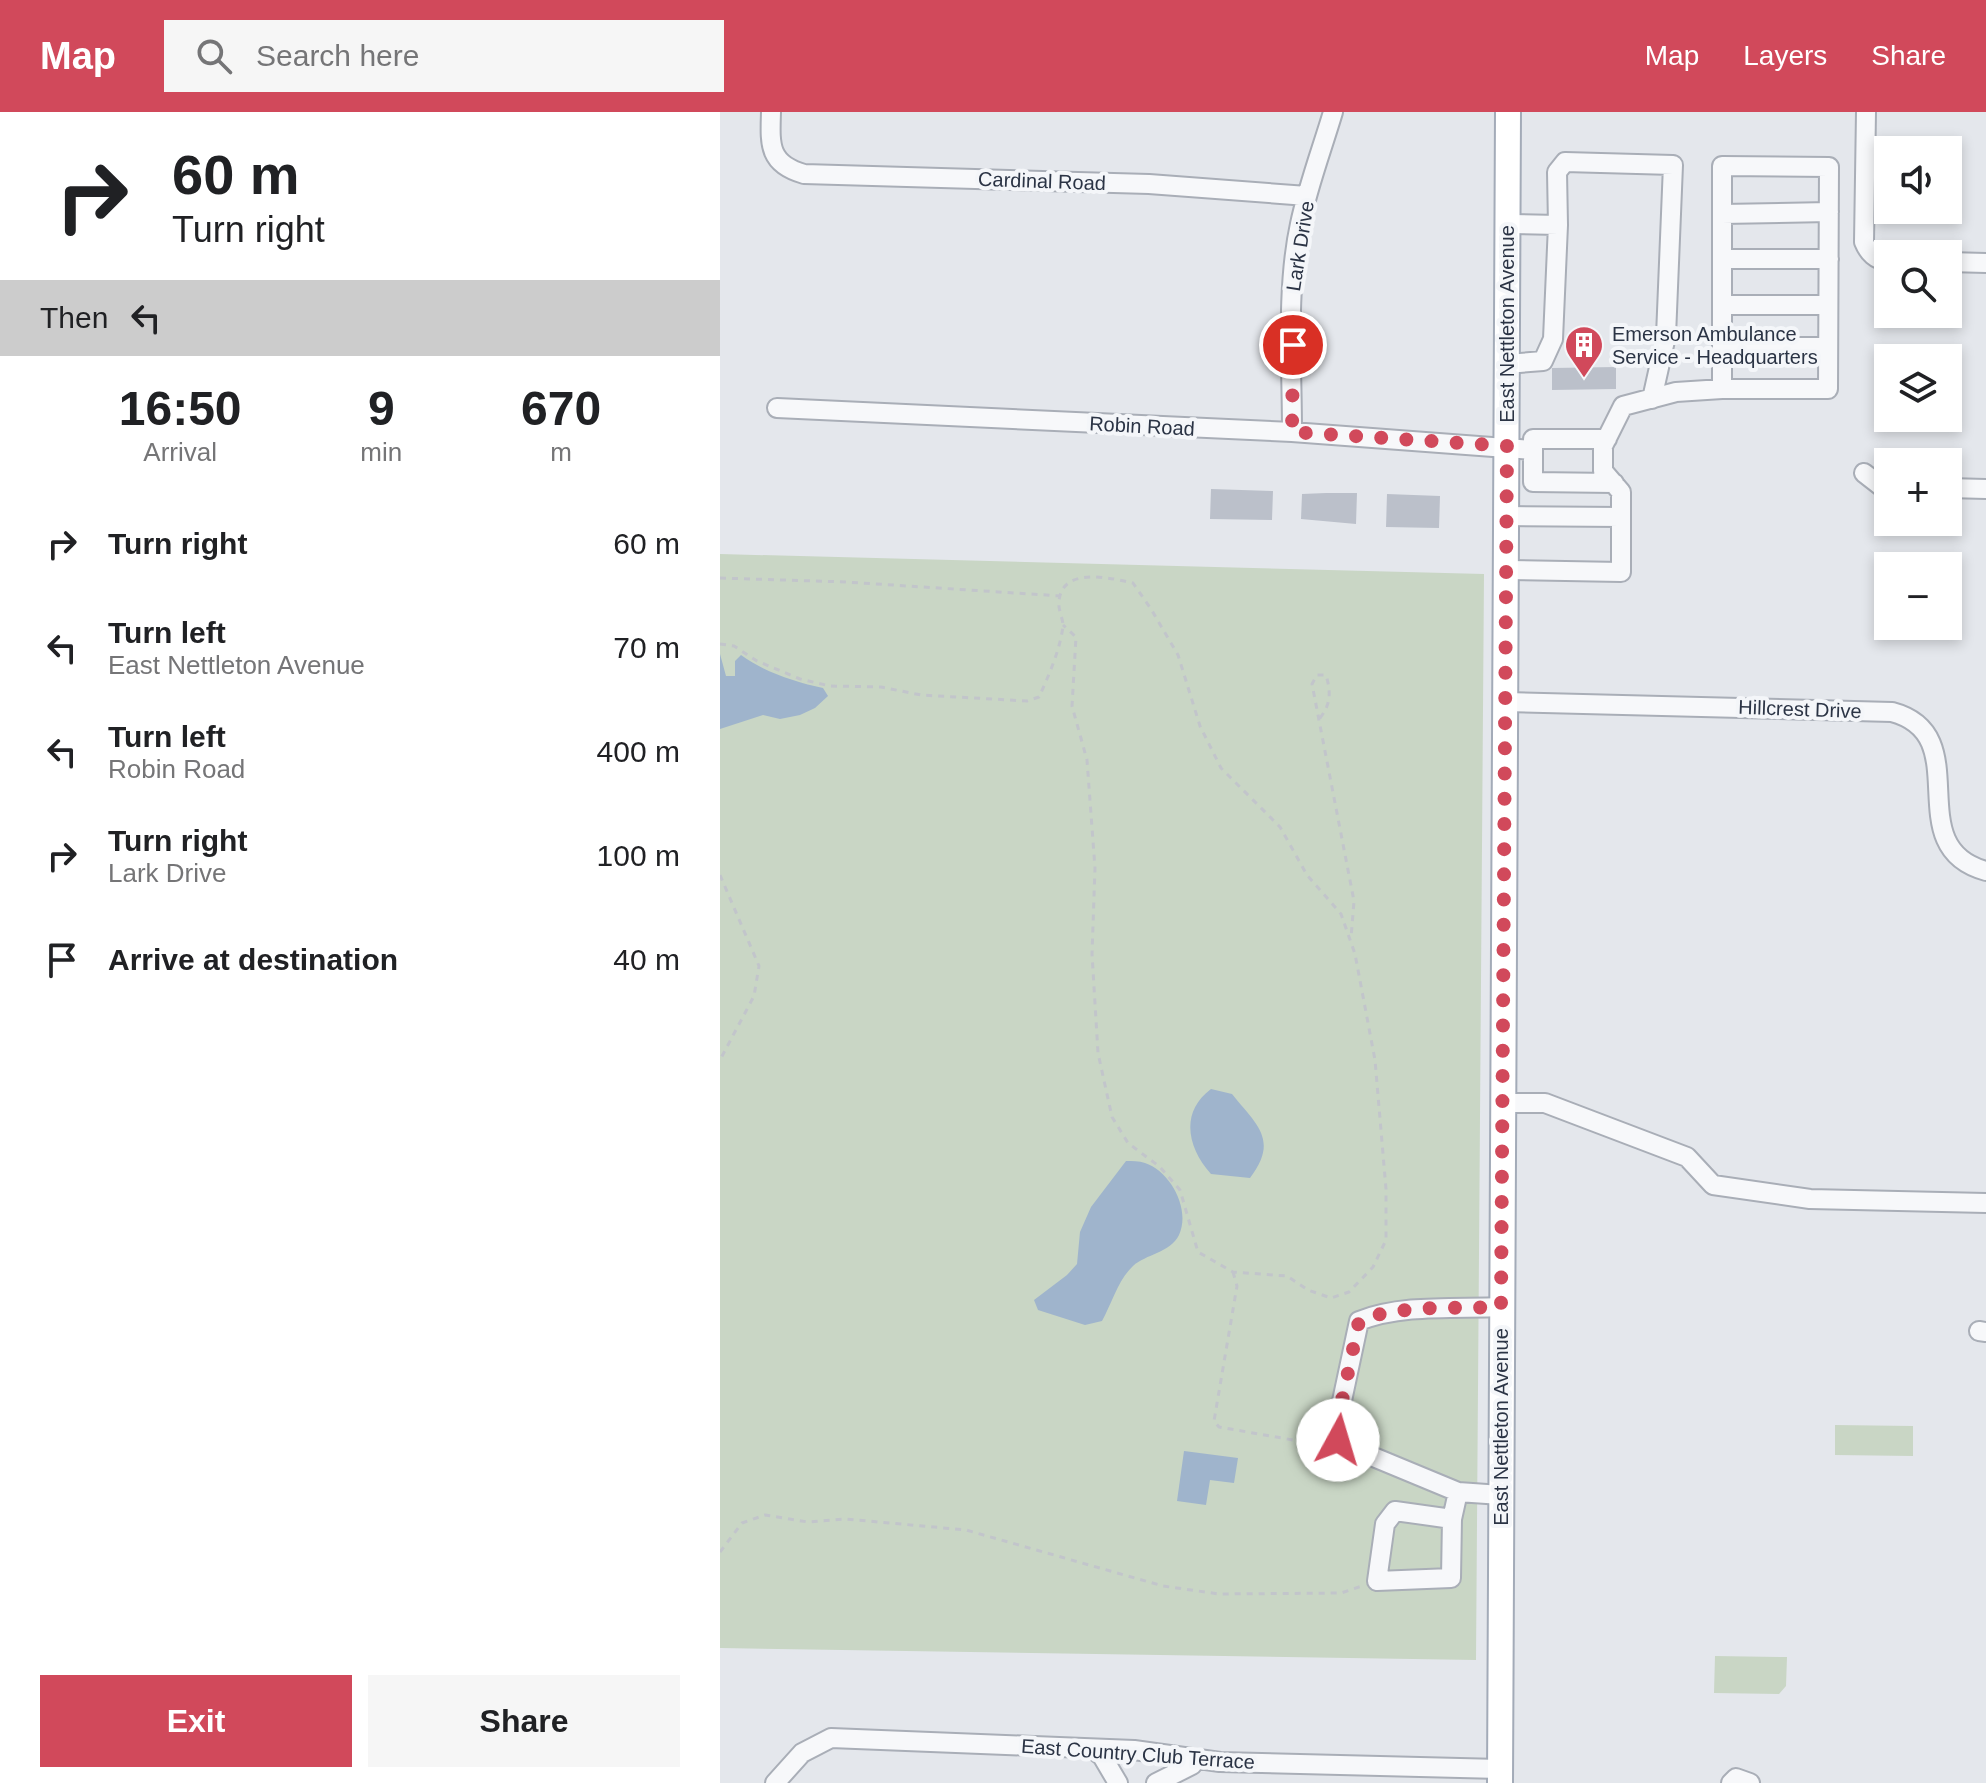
<!DOCTYPE html>
<html lang="en">
<head>
<meta charset="utf-8">
<style>
	:root { --surface:#fff; --page:#f6f6f6; --text:#202124; --muted:#757577; --accent:#d1495b }
	body { margin:0; font-family:Helvetica,sans-serif; background:var(--page); color:var(--text); height:100vh; display:flex; flex-direction:column; font-size:30px; white-space:nowrap }
	* { box-sizing:border-box; margin:0 }
	p { font-size:26px; color:var(--muted) }
	.icon { flex:none; width:44px; height:44px; fill:none; stroke:currentColor; stroke-width:2; stroke-linecap:round; stroke-linejoin:round }
	.map { position:relative; flex:1; overflow:hidden }
	.panel { display:flex; flex-direction:column; background:var(--surface); width:720px }
	.panel>* { flex:none }
	.guide { background:#fff; color:var(--text); overflow:hidden }
	.fabs { position:absolute; left:1154px; top:24px; display:grid; gap:16px }
	.fabs a { display:grid; place-items:center; width:88px; height:88px; border-radius:0px; background:var(--surface); box-shadow:0 4px 12px #0003; font-size:40px }
	.pin { position:absolute; display:grid; place-items:center; width:68px; height:68px; color:#fff; margin:-34px; border:4px solid #fff; border-radius:50%; box-shadow:0 2px 8px #0007 }
	.me { position:absolute; width:88px; margin:-44px; rotate:6deg; stroke-linejoin:round; filter:drop-shadow(0 0 6px #0008) }
	.turn { display:flex; align-items:center; gap:28px; height:168px; padding:0 40px; font-size:36px }
	.turn .icon { width:104px; height:104px; stroke-width:2.5 }
	.turn b { display:block; font-size:56px; line-height:68px }
	.then { display:flex; align-items:center; height:76px; padding:0 40px; background:#0003; gap:16px; font-size:30px }
	.eta { display:flex; justify-content:space-evenly; align-items:center; height:136px; text-align:center }
	.eta b { font-size:48px; font-weight:700; line-height:56px }
	.primary-button { display:flex; gap:16px; margin-top:auto; padding:16px 40px }
	.primary-button a { flex:1; height:92px; border-radius:0px; background:var(--accent); color:#fff; font-size:32px; font-weight:700; line-height:92px; text-align:center }
	.primary-button a+a { background:var(--page); color:var(--text) }
	ul { padding:0; list-style:none }
	li { display:flex; align-items:center; gap:24px; height:104px; padding:0 40px }
	li div { flex:1 }
	li b { display:block; font-size:30px }
	li em { font-style:normal }
	header { display:flex; align-items:center; gap:48px; box-sizing:border-box; height:112px; padding:0 40px; background:var(--accent); color:#fff }
	header strong { font-size:38px }
	nav { display:flex; gap:44px; margin-inline-start:auto; font-size:28px }
	.search { width:560px; height:72px; background:var(--page); display:flex; align-items:center; gap:20px; box-sizing:border-box; padding:0 28px; border-radius:0px; color:var(--muted); font-size:30px }
	main { display:flex; flex:1; min-height:0 }
	.map>svg:first-child { display:block }
	.green { fill:#c9d6c5 }
	.water { fill:#9fb4cc }
	.building { fill:#bbc0ca }
	.lines { fill:none; stroke-linecap:round; stroke-linejoin:round }
	.minor-casing { stroke:#a9aeb7; stroke-width:22 }
	.major-casing { stroke:#a3abb8; stroke-width:28 }
	.path { stroke:#c2c5cb; stroke-width:3; stroke-dasharray:6 6; stroke-linecap:butt }
	.minor { stroke:#f7f8fa; stroke-width:18 }
	.major { stroke:#fff; stroke-width:24 }
	.route { stroke:#d1495b; stroke-width:14; stroke-dasharray:0 25.2 }
	.labels { text-anchor:middle; dominant-baseline:central; stroke-width:8; stroke-linejoin:round; paint-order:stroke }
	.street-label { font-size:20px; fill:#2b3445; stroke:#f4f6f9 }
	.poi-label { font-size:20px; fill:#2b3445; stroke:#f4f6f9; text-anchor:start }
</style>
</head>
<body>
<header>
<strong>Map</strong>
<div class="search"><svg class="icon" aria-label="search" viewBox="0 0 24 24"><circle cx="10" cy="10" r="6"/><path d="M15 15l6 6"/></svg>Search here</div>
<nav><a>Map</a><a>Layers</a><a>Share</a></nav>
</header>
<main>
<section class="panel">
<div class="guide">
<div class="turn"><svg class="icon" aria-label="right" viewBox="0 0 24 24"><path d="M7 20v-9h11M14 6l5 5-5 5"/></svg><div><b>60 m</b>Turn right</div></div>
<div class="then">Then<svg class="icon" aria-label="left" viewBox="0 0 24 24"><path d="M17 20v-9H6M10 6l-5 5 5 5"/></svg></div>
</div>
<div class="eta">
<div><b>16:50</b><p>Arrival</p></div>
<div><b>9</b><p>min</p></div>
<div><b>670</b><p>m</p></div>
</div>
<ul>
<li><svg class="icon" aria-label="right" viewBox="0 0 24 24"><path d="M7 20v-9h11M14 6l5 5-5 5"/></svg><div><b>Turn right</b></div><em>60 m</em></li>
<li><svg class="icon" aria-label="left" viewBox="0 0 24 24"><path d="M17 20v-9H6M10 6l-5 5 5 5"/></svg><div><b>Turn left</b><p>East Nettleton Avenue</p></div><em>70 m</em></li>
<li><svg class="icon" aria-label="left" viewBox="0 0 24 24"><path d="M17 20v-9H6M10 6l-5 5 5 5"/></svg><div><b>Turn left</b><p>Robin Road</p></div><em>400 m</em></li>
<li><svg class="icon" aria-label="right" viewBox="0 0 24 24"><path d="M7 20v-9h11M14 6l5 5-5 5"/></svg><div><b>Turn right</b><p>Lark Drive</p></div><em>100 m</em></li>
<li><svg class="icon" aria-label="arrive" viewBox="0 0 24 24"><path d="M6 21V4h12l-3 4 3 4H6"/></svg><div><b>Arrive at destination</b></div><em>40 m</em></li>
</ul>
<div class="primary-button"><a>Exit</a><a>Share</a></div>
</section>
<div class="map">
<svg width="1266" height="1671" viewBox="0 0 1266 1671">
	<rect width="100%" height="100%" fill="#e4e7ec"/>
	<path class="green" d="M0,442l764,20 -8,1086 -756,-12z
		M1115,1313l78,1v30l-78,-1z
		M995,1544l72,1 -1,29 -7,8 -65,-1z"/>
	<path class="water" d="M0,542l6,22h9v-15l6,-6c23,17 54,27 82,33l5,8 -13,12 -15,7 -20,4 -17,-4 -43,14z
		M491,977l21,5c25,31 47,46 18,84l-39,-4c-24,-27 -31,-62 0,-85z
		M406,1049c6,0 13,0 19,2 25,8 46,46 34,72 -9,18 -33,19 -46,31 -15,14 -21,37 -31,55l-17,4 -47,-15 -4,-10 33,-25 10,-11 3,-32 11,-25z
		M464,1339l54,7 -4,25 -24,-3 -4,25 -29,-4z"/>
	<path class="building" d="M896,255v22l-64,1v-22z
		M491,377l62,2 -1,29 -62,-1z
		M606,381h31l-1,31 -55,-5 1,-25z
		M667,382l53,2 -1,32 -53,-1z"/>
	<g class="lines">
		<g class="minor-casing">
			<path id="minor" d="M51,0c-1,32 -3,52 33,62l345,10 158,12
				M1146,0l-2,130c4,10 12,19 24,19
				M1002,102l107,-2
				M788,112l50,1 -1,-53 8,-10 108,3 -7,171 -14,63
				M1002,147h107
				M1228,150l38,1
				M1002,193h106
				M1002,235h106
				M787,252l36,-3 10,-22 5,-114
				M57,296l515,24 241,18
				M572,320c0,-67 -6,-144 8,-208 8,-38 22,-75 33,-112
				M887,327h-74v43l81,1
				M1144,361l18,14h6
				M1228,376l38,1
				M786,404l115,1
				M786,458l115,2v-80l-18,-21v-25l20,-40 53,-14 46,-3h106l1,-222 -107,-1v223
				M785,590l387,10c87,23 5,135 94,159
				M783,991h42l142,54 26,28 97,14 176,4
				M781,1195c-46,2 -99,-3 -142,14l-23,108 2,11 9,6 111,46 43,3
				M1259,1219l7,1
				M732,1407l-57,-8 -10,13 -8,57 74,-3 1,-59 6,-27
				M373,1637l9,7 16,27
				M55,1671l27,-30 29,-15 303,12 86,12 280,7
				M436,1671l36,-18 4,-6
				M1011,1671l5,-5 14,5"/>
		</g>
		<g class="major-casing">
			<path id="major" d="M780,1671l8,-1671"/>
		</g>
		<path class="path" d="M0,466l126,4 215,14
			M0,532l14,2 23,15 43,18 30,7 51,1 40,8 106,6 12,-4c10,-22 21,-47 24,-71 0,-8 -5,-16 -4,-24 2,-36 52,-24 74,-19l18,26 27,46 22,71 21,42 59,59 27,48 34,39 14,40 20,106 11,129v51l-13,27 -24,25 -18,6 -23,-8 -21,-14 -54,-4 -35,-20 -18,-62 -20,-23 -32,-24 -16,-26 -14,-64 -6,-99 3,-86 -8,-108 -15,-54 4,-69 -13,-12
			M600,606c11,-14 11,-26 6,-43h-9l-5,9 42,217 -3,37
			M0,763l39,91 -5,30 -34,64
			M513,1160l4,14 -23,135 5,6 74,13 19,-12
			M0,1440l22,-29 23,-8 43,7 38,-3 120,11 197,56 56,8 122,-1 21,-7"/>
		<use href="#minor" class="minor"/>
		<use href="#major" class="major"/>
	</g>
	<g class="lines">
		<path class="route" d="M573,233l-1,87 215,14 -6,861c-44,2 -102,-3 -142,14l-23,108 2,11"/>
	</g>
	<defs>
		<g id="building-pin" transform="scale(2)"><path d="M0 17L-7.5 6A9.5 9.5 0 1 1 7.5 6Z" fill="#d1495b" stroke="#f4f6f9"/><path d="M-4-6H4V6H1V3H-1V6H-4ZM-2.5-4.3h1.7v1.8h-1.7ZM.8-4.3h1.7v1.8H.8ZM-2.5-1h1.7V.8h-1.7ZM.8-1h1.7V.8H.8Z" fill="#fff"/></g>
	</defs>
	<g fill-rule="evenodd">
		<use href="#building-pin" x="864" y="233"/>
	</g>
	<g class="labels">
		<g class="street-label">
			<text transform="translate(322 69) rotate(2)">Cardinal Road</text>
			<text transform="translate(580 134) rotate(-81)">Lark Drive</text>
			<text transform="translate(787 212) rotate(-90)">East Nettleton Avenue</text>
			<text transform="translate(422 314) rotate(3)">Robin Road</text>
			<text transform="translate(1080 597) rotate(2)">Hillcrest Drive</text>
			<text transform="translate(781 1315) rotate(-90)">East Nettleton Avenue</text>
			<text transform="translate(418 1642) rotate(4)">East Country Club Terrace</text>
		</g>
		<g class="poi-label">
			<text x="892" y="222">Emerson Ambulance<tspan x="892" dy="23">Service - Headquarters</tspan></text>
		</g>
	</g>
</svg>
<div class="fabs">
<a><svg class="icon" aria-label="sound" viewBox="0 0 24 24"><path d="M4 9h4l5-4v14l-5-4H4zM17 9q2 3 0 6"/></svg></a>
<a><svg class="icon" aria-label="search" viewBox="0 0 24 24"><circle cx="10" cy="10" r="6"/><path d="M15 15l6 6"/></svg></a>
<a><svg class="icon" aria-label="layers" viewBox="0 0 24 24"><path d="M12 4l9 5-9 5-9-5zM3 14l9 5 9-5"/></svg></a>
<a>+</a>
<a>−</a>
</div>
<div class="pin" style="left:573px;top:233px;background:#d93025"><svg class="icon" aria-label="arrive" viewBox="0 0 24 24"><path d="M6 21V4h12l-3 4 3 4H6"/></svg></div>
<svg class="me" style="left:618px;top:1328px" viewBox="-20 -20 40 40"><circle r="19" fill="#fff"/><path d="M0-13L10 11 0 6-10 11z" fill="#d1495b"/></svg>
</div>
</main>
</body>
</html>
